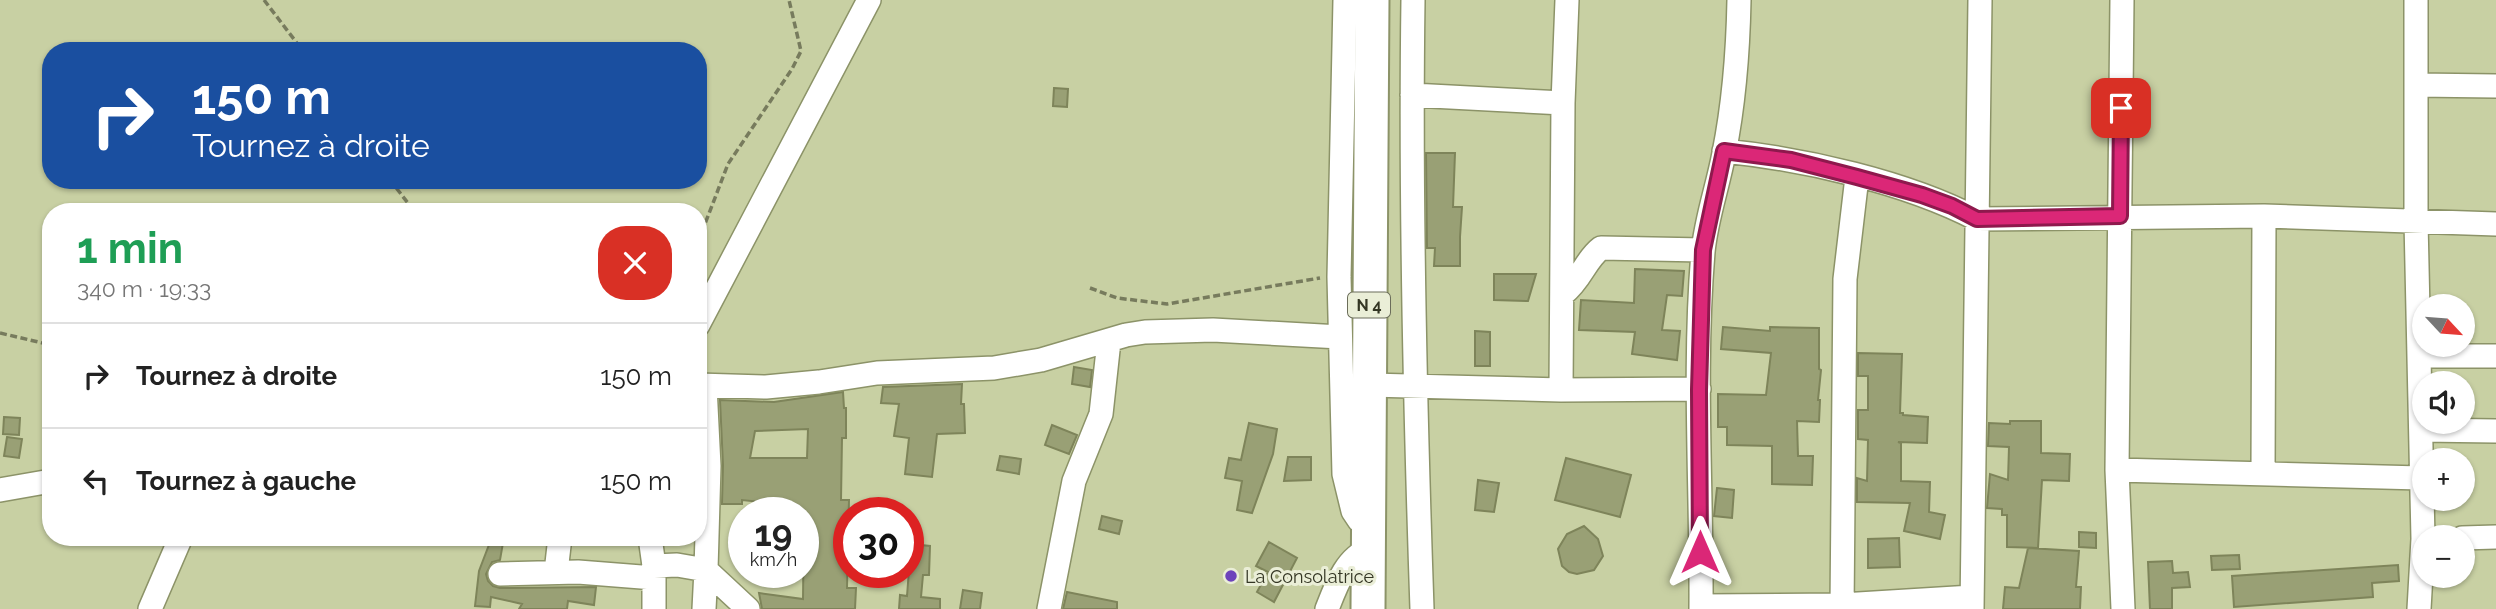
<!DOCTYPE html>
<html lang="fr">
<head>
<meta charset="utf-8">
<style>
	:root { --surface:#fff; --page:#f6f6f6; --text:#222; --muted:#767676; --line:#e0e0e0 }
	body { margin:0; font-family:Raleway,sans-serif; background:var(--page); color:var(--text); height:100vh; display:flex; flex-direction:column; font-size:26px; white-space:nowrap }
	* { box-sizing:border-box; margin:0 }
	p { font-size:23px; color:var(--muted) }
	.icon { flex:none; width:38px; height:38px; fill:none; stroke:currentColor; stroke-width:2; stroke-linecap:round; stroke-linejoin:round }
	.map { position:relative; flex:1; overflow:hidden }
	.panel { position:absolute; left:42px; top:203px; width:665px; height:343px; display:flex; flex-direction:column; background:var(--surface); border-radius:28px; box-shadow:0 2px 5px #0004 }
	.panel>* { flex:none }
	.top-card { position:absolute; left:42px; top:42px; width:665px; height:147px; border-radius:28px; box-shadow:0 2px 5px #0004; background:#1a4fa0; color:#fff; overflow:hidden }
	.needle { width:46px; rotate:116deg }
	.fabs { position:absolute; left:2412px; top:294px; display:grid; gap:14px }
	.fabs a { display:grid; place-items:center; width:63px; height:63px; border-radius:50%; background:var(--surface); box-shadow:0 2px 5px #0004; font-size:35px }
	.speed { position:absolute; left:728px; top:497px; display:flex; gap:14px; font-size:35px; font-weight:700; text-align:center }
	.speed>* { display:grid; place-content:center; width:91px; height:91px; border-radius:50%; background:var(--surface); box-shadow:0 2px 5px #0004; line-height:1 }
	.speed small { font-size:18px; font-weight:400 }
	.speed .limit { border:10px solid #d22; background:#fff; color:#111 }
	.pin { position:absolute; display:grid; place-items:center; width:60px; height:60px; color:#fff; margin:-30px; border-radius:14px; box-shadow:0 4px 10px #0006 }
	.me { position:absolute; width:77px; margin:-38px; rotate:0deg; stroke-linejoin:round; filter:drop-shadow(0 0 5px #0008) }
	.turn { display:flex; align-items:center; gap:24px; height:147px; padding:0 35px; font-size:32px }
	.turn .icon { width:91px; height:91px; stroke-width:2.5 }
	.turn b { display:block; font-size:49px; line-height:60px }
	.round { display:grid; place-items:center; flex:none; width:74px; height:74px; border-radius:28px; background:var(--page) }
	.head { display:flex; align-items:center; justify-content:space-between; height:119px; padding:0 35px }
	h1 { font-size:42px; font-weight:700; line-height:52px; color:#1e9e55 }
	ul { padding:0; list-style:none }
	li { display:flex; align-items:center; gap:21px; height:105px; padding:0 35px; border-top:2px solid var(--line) }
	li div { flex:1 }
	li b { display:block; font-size:26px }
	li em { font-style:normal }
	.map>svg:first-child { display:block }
	.building { fill:#99a075; stroke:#7e845a; stroke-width:2; fill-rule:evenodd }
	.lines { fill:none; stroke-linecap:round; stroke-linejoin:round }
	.minor-casing { stroke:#8c9368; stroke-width:26 }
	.highway-casing { stroke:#8c9368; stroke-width:37 }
	.path { stroke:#777b5d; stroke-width:3.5; stroke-dasharray:7 3.5; stroke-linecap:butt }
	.minor { stroke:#fff; stroke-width:23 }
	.highway { stroke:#fff; stroke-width:33 }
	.route-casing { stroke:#8e194d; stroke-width:18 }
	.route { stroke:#db2777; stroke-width:12 }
	.poi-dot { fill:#6d43bb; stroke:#eaeed7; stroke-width:2.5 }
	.labels { text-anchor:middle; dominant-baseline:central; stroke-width:6; stroke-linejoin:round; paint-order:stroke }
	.shield { fill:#eaeed7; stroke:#6b6d5a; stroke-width:2 }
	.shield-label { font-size:16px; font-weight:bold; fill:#343624 }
	.poi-label { font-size:18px; fill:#343624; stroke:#eaeed7; text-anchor:start }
</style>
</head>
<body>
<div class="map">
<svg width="2496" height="609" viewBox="0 0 2496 609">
	<rect width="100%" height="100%" fill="#c8d0a3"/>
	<path class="building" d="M1054,88l14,1 -1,18 -14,-1z
		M1426,153h29l-2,54h9l-2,30v29h-26l1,-18h-8z
		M1635,269l49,2 -2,25 -15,-1 -5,35 18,1 -3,29 -45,-6 3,-22 -56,-2 2,-30 53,3z
		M1494,274h42l-8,27 -34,-1z
		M1723,327l47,4v-4l49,1v41l2,1 -3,30h2l-1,22 -22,-1 1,35h15l-1,29 -40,-1v-38l-45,-1v-18h-9v-33l48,1 5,-42 -50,-4z
		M1475,331l15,1v34h-15z
		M1858,353l44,1 -2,59h3v2l25,2 -1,26 -29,-1 3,1v38l29,1 -1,30 16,3 -5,24 -36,-8 6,-28 -53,-1v-24l10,3 1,-41 -10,-1v-29h10v-34h-10z
		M1074,367l18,3 -2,17 -18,-3z
		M962,384l-1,20h3l1,29 -28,1 -5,43 -27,-3 4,-36 -15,-2 5,-32 -18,-1 2,-16z
		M843,392l1,16h2v30h-4l-1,62h8l-2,88h9l-1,21h-93l-3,-16 44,6 1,-87 -22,-2 1,-6 -41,-4v4h-20l1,-39 -3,-65 54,2zM808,429l-1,29h-57l5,-27z
		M4,417l16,1 -1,17 -16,-1z
		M2010,421h31v32l29,1 -1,27 -27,-1 -4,68 -31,-1v-32h-5v-6l-15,-1 3,-34 18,6 1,-33 -21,-1 1,-23 21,1z
		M1249,423l28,6 -4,25 -21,59 -15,-3 5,-29 -17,-3 4,-20 12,2z
		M1052,425l25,10 -8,19 -24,-9z
		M7,437l15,2 -3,19 -15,-2z
		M1000,456l21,3 -2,15 -22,-4z
		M1288,457h23v23l-27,1z
		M1566,458l65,17 -11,42 -65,-17z
		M1478,480l21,3 -5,29 -19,-2z
		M1717,488l17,2 -2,28 -18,-2z
		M1102,516l20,5 -3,13 -20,-5z
		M1584,526l14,13 5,17 -9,14 -17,4 -8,-2 -7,-6 -4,-17 9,-15z
		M2079,532l17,1v15l-17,-1z
		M492,537h12l-4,23 -8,2 -6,12 2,7 5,5 7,2 96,-1 -2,18 -26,-4 -1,8h-48l3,-5 -31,-7 -1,10 -15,-1 4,-35z
		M1899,538l1,29 -32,1v-29z
		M1269,542l28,16 -23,44 -17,-10 11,-20 -12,-6z
		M911,544l19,2 -1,29h-6l-2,22 19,2v10h-41l1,-14 7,1z
		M2028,548l51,3 -3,36h5l-1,22h-77l2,-22 14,1z
		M2239,555l1,14 -28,1 -1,-14z
		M2172,561l1,12 15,-1 2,15 -18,1v21h-22l-2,-47z
		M2398,565l1,16 -27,2 1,14 -139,10 -2,-31z
		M963,590l19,3 -2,16h-20z
		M1067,592l50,10v7h-54z"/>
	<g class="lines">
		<g class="minor-casing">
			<path id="minor" d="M1345,0l-6,277 5,197 9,37 6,9 10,7
				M1413,0c-3,203 2,406 9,609
				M2122,0l-5,470 6,139
				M2416,0v221l7,318 -4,70
				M2416,85l80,1
				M1412,95l151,8
				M1724,151c80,8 182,31 253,68l287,-3 232,8
				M1563,294c19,-15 22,-34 38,-46l102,2
				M698,325l171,-325
				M2420,356h76
				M698,385l68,2 53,-5 58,-9 117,-5 47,-8 85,-25 19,-3 68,-2 127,7
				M1370,385l191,5 138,-1
				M705,386l4,80 -3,104 42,39
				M1561,390l2,-287 4,-103
				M2422,430l74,1
				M2117,470l304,8
				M2263,474l1,-258
				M0,490l51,-9
				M650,537l4,29v43
				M2462,538l34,-1
				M654,566l23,-1 29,5 -2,39
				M556,572l4,-35
				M500,574l78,-2 76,6
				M1701,606l141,-1 130,-8
				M150,609l31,-72
				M1049,609l25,-128 27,-67 8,-73
				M1327,609c9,-23 19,-52 43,-60
				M1701,609c1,-119 -8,-238 2,-357 3,-33 15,-66 21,-99 10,-50 14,-101 15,-153
				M1842,609l3,-330 12,-102
				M1972,609l8,-609"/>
		</g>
		<g class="highway-casing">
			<path id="highway" d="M1368,609l4,-609"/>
		</g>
		<path class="path" d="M264,0l39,51
			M390,180l25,32
			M698,242l30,-78 64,-95 9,-18 -12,-51
			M1090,288l27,10 50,6 153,-26
			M0,333l51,12"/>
		<use href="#minor" class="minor"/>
		<use href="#highway" class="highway"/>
	</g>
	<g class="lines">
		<g class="route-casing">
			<path id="route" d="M1700,552l-1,-162 4,-140 21,-99 67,9 66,17 65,18 30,11 25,13 143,-3 1,-108"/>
		</g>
		<use href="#route" class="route"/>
	</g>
	<circle class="poi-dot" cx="1231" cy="576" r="7"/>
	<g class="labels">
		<rect class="shield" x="1348" y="292.5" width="42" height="25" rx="5"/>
		<g class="shield-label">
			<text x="1369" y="305">N 4</text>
		</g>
		<g class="poi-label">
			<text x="1245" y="576">La Consolatrice</text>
		</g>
	</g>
</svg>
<div class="fabs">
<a><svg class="needle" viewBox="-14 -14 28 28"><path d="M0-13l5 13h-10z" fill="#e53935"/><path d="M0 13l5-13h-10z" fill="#767676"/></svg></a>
<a><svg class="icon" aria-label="sound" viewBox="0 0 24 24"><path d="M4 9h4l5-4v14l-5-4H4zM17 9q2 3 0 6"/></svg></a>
<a>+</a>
<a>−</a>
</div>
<div class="speed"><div>19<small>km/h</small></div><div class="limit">30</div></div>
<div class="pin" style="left:2121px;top:108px;background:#d93025"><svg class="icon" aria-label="arrive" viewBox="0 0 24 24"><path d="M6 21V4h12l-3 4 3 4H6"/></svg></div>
<svg class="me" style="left:1700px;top:552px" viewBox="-20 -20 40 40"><path d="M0-17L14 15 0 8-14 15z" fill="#db2777" stroke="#fff" stroke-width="4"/></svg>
<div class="top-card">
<div class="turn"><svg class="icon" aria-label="right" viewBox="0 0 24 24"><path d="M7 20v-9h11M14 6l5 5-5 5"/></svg><div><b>150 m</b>Tournez à droite</div></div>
</div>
<section class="panel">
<div class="head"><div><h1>1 min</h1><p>340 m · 19:33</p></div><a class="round" style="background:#d93025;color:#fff"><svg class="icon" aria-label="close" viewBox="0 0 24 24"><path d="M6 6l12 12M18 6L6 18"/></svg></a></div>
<ul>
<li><svg class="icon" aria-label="right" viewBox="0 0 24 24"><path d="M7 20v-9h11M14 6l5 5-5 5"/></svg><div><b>Tournez à droite</b></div><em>150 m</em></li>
<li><svg class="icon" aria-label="left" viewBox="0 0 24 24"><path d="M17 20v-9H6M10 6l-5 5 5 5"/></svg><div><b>Tournez à gauche</b></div><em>150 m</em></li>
</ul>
</section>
</div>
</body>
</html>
